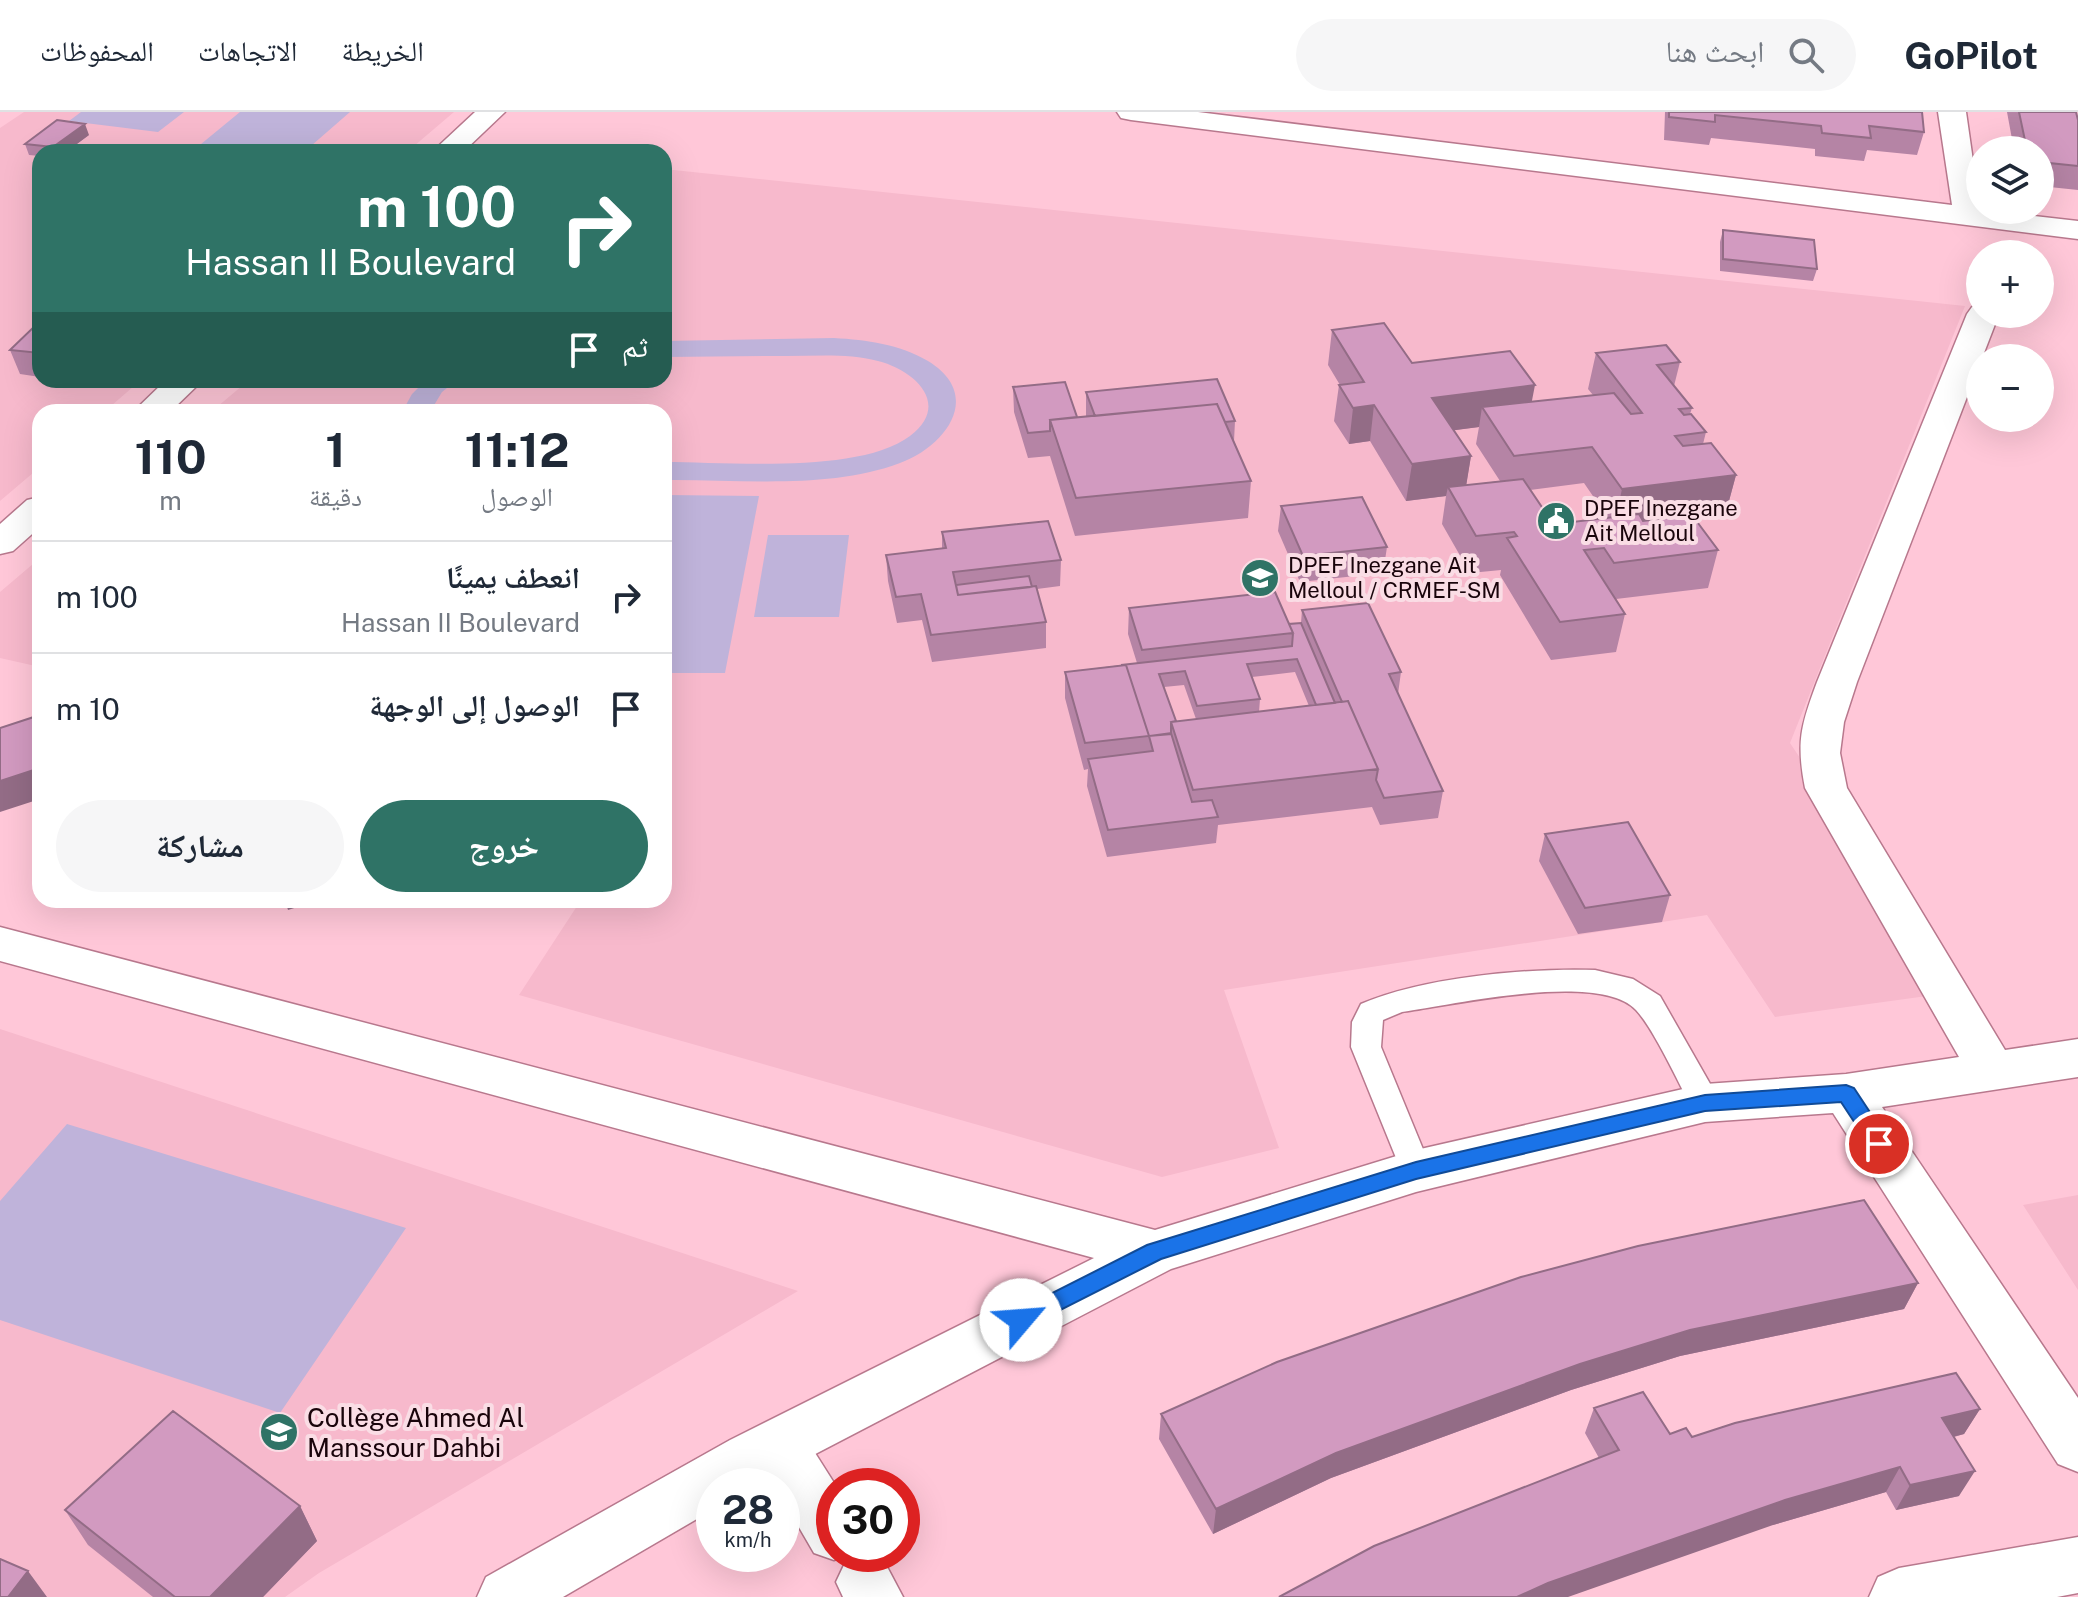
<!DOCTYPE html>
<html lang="ar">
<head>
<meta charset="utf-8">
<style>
	:root { --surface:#fff; --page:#f6f6f7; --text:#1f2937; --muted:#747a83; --line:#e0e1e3; --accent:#2f7366 }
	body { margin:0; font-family:"Public Sans","Noto Naskh Arabic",sans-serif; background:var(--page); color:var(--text); direction:rtl; height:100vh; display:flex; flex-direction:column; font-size:30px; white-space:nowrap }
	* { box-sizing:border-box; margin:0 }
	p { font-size:26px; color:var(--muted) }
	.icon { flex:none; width:44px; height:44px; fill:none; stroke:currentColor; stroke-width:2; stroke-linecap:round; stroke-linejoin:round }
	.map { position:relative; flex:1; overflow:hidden; direction:ltr }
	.details { position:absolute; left:32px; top:292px; width:640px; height:504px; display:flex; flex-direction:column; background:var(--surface); border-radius:24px; box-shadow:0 8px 32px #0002; direction:rtl }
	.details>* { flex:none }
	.top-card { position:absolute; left:32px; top:32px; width:640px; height:244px; border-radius:24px; box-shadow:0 8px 32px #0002; direction:rtl; background:#2f7366; color:#fff; overflow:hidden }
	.buttons { position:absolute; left:1966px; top:24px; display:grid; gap:16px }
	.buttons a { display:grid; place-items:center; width:88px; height:88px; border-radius:50%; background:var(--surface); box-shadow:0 8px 32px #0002; font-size:40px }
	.speed { position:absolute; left:696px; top:1356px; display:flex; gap:16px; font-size:40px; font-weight:700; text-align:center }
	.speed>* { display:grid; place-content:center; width:104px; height:104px; border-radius:50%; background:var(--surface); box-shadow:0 8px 32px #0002; line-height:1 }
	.speed small { font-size:20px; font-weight:400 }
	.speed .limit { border:12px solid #d22; background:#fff; color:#111 }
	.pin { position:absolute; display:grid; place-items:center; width:68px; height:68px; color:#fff; margin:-34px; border:4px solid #fff; border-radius:50%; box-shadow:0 2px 8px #0007 }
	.me { position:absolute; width:88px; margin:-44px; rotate:63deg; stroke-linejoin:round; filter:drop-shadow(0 0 6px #0008) }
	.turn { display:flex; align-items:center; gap:28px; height:168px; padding:0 24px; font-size:36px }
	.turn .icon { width:104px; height:104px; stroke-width:2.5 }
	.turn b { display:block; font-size:56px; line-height:68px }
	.then { display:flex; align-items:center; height:76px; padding:0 24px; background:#0003; gap:16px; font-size:30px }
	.eta { display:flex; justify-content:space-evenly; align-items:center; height:136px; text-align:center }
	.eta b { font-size:48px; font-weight:700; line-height:56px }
	.cta { display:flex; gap:16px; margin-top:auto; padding:16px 24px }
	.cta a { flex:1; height:92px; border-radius:48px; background:var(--accent); color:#fff; font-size:32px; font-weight:700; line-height:92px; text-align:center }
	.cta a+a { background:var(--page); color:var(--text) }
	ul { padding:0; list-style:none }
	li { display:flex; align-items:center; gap:24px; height:112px; padding:0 24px; border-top:2px solid var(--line) }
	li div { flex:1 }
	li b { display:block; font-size:30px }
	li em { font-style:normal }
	header { display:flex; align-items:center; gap:48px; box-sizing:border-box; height:112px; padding:0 40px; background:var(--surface); border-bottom:2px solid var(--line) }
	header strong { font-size:38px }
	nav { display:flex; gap:44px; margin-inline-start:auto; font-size:28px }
	.search { width:560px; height:72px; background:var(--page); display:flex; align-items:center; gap:20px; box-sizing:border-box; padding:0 28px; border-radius:44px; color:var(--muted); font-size:30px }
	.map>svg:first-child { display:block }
	.built { fill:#f7b9cc }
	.green { fill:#bfb3da }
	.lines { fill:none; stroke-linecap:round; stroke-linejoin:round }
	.service-casing { stroke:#b8788d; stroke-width:3 }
	.pedestrian-casing { stroke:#b8788d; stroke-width:3 }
	.minor-casing { stroke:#b8788d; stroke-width:3 }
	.service { fill:#fff; fill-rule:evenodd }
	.pedestrian { fill:#fff; fill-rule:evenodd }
	.minor { fill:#fff; fill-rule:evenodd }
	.wall { fill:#b584a5; fill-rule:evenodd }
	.shaded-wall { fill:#936c86 }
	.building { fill:#d29ac0; stroke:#936c86; stroke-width:2 }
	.route { fill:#1a73e8; stroke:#114b97; stroke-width:2 }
	.labels { text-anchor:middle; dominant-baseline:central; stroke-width:8; stroke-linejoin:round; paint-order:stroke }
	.poi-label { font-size:22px; fill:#19040b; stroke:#fadde5; text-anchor:start }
	.near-poi-label { font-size:26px; fill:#19040b; stroke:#fadde5; text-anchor:start }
</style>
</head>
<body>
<header>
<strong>GoPilot</strong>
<div class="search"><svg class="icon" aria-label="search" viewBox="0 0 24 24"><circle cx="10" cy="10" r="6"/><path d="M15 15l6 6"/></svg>ابحث هنا</div>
<nav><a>الخريطة</a><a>الاتجاهات</a><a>المحفوظات</a></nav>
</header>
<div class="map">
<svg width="2078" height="1485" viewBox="0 0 2078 1485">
	<rect width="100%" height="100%" fill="#ffc7d8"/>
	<path class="built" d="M24,0h430l-47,40h-367v228h101l-37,32h-64v55l-40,34v-373z
		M664,57l1301,137 -175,437 166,249 -181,25 -68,-102 -483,75 55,158 -117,29 -643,-182 62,-95h83v-488h-453l38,-32h415z
		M40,446v109l-40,-9v-66z
		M0,917l798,262 -479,282 -34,24h-285z
		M2078,1083v95l-55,-85z"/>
	<path class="green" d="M81,0h103l-26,20 -89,-11z
		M240,0h110l-46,40h-81l-28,-3z
		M834,226c33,2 65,6 94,23 56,34 18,85 -28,102 -71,27 -161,16 -236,17v-18c64,0 196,12 246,-26 42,-32 4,-66 -32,-75 -30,-8 -61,-5 -92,-5 -40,0 -81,1 -122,1v-16z
		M426,268h31l-15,12 -12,20h-28l10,-18z
		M664,383l95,1 -34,177h-61z
		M768,423h81l-10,82h-85z
		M67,1012l339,104 -126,185 -280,-93v-119z"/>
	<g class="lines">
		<g class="service-casing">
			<path id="service" d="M1595,858l38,9 27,17 61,107 -5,9 -11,3 -11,-3c-14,-26 -40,-83 -58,-102 -37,-39 -183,-5 -234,2l-19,8 -2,27 51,124 -5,9 -11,4 -11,-4 -54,-133 1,-25 9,-18c63,-27 165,-36 234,-34z"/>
		</g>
		<g class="pedestrian-casing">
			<path id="pedestrian" d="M779,1306l19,8 38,60 -2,68h16l-16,6 -20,-7 -32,-55v-12h-7l-23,-43 8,-17z
				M865,1443l20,8 18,34h-60l-7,-15 9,-19z"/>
		</g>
		<g class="minor-casing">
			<path id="minor" d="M475,0h30l-42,40h-31z
				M1117,0h81l754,93 -14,-93h28l14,98 98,11v18l-947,-119 -10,-2z
				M1980,193v9h19l-142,368 -13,40 -4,31 7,35 158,262 73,-11v38l-196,30 196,291v74l-20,-8 -225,-351 -128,9 -289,70 -245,77 -417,217h-40v23l-151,88h-86l9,-20 244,-137 364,-182 -1094,-297v-34l1155,303 261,-80 289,-66 141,-10 113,-17 -154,-269c-9,-46 -4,-63 12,-106l150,-368 5,-7z
				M166,268h37l-33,32h-37z
				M40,385v30l-27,24 -13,3v-30l27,-24z
				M2078,1425v56l-21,4h-188l9,-20 21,-9z"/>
		</g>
		<use href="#service" class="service"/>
		<use href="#pedestrian" class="pedestrian"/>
		<use href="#minor" class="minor"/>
	</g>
	<path class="wall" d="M1665,0h257l2,20 -7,23 -50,-5 -3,11 -49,-5v-7l-104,-11 -2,7 -45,-5z
		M2007,0h69l2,8v70l-38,-4v-36h-26z
		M89,23l-23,17h-26v4l-11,-1 -4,-11z
		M1723,118l94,39 -4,12 -93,-10v-29z
		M40,209v56l-20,-3 -10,-24z
		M1332,218l80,33 119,39 62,-7 -5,-6 8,-36 84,9 -6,24 18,22 -2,6 16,18 -3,12 33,31 -10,37 -33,4 25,34 -10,38 -92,11 9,15 -9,38 -65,8 -51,-85 1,-5 -31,3 -28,-49 4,-28 -40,5 -36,-60 -21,3 -15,-23 5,-36h1l-12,-20zM1479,315l-3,17 24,37 -34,4 5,-29 -17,-26zM1584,371l24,35 -44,5 -1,5h-7l-26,-38z
		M1013,275l64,30 9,-1v-24l149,29 -1,20 17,40 -3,37 -173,18 -25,-80 -22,2 -14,-46z
		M1281,394l106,41 -4,26 -83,9 -22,-51z
		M942,420l119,28 -1,26 -23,3 9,33v26l-114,14 -10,-42 -25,3 -9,-42 -2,-26 56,-7z
		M1129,496l160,16 12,-1 1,-13 99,62 -3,22 45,97 -5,27 -58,7 -8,-18 -154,18 -2,18 -109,14 -20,-71 1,-17 -4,1 -19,-72v-26l72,-9 -9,-29zM1295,560l14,34 -50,6 1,-13 -8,-22zM1184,573l12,34 -20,2 -12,-34z
		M1545,722l125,61 -8,27 -84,12 -39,-73z
		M1918,1171l-14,26 -224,47 -109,34 -240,88 -118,56 -54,-95 2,-25z
		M1594,1296l76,26 22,3 288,-28 -16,25 -10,3 5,59 -63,14 -10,-18 -113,33 -174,-67 -14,-25z
		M300,1394l17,35 -54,56h-110l-65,-52 -23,-35z"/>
	<path class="shaded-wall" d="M85,12l4,11 -23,17h-11l-2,-5z
		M1535,273l-7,36 -46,-14 -3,20 -53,7 6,-36z
		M1374,293l-4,36 -21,3 4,-36z
		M1471,344l-6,37 -17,-6 -2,9 -40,5 6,-37z
		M1736,363l-10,37 -112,14 8,-37z
		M40,656v31l-40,13v-31z
		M285,788h34l-31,10z
		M1918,1171l-14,26 -224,47 -109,34 -240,88 -118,56 3,-25 120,-56 244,-89 110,-34z
		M1980,1297l-16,25 -36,9 14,-25z
		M1900,1355l-14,25 -113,33 -205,72h-51l31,-14 237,-83z
		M1975,1359l-16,25 -63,14 14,-25z
		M300,1394l17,35 -54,56h-53z
		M28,1459l19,26h-39z"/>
	<path class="building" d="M1669,0h253l2,20 -55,-6 2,12 -49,-5 -1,-7 -106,-11v7l-46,-5z
		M2019,0h57l2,8v46l-38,-4v-12h-13z
		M57,8l28,4 -32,23 -28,-3z
		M1723,118l91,10 3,29 -94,-10z
		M40,209v32l-30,-3z
		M1384,211l28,40 98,-12 25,34 -103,13 39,58 -59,8 -38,-59 -21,3 -14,-23 25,-3 -32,-52z
		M1666,233l14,17 -23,3 35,43 -13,1 5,6 7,-1 15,18 -31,4 8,10 28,-3 25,32 -114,14 -30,-42 -78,9 -32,-49 132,-14 17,21 11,-1 -46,-60z
		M1217,267l18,42 -10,1 -8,-18 -122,12 -9,-24z
		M1065,270l12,35 -27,3v11l-22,2 -15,-46z
		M1217,292l34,77 -175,17 -26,-78z
		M1523,367l33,49 11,-1 -3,-4 75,-9 4,7 49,-6 26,35 -104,13 -10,-15 -20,2 41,64 -65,8 -53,-84 10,-2 -3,-4 -38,4 -28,-49z
		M1362,385l25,50 -84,9 -22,-50z
		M1048,409l13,39 -108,12 5,23 78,-9 10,36 -115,13 -10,-41 -25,3 -10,-42 60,-7 -4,-16z
		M1029,464l3,11 -74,8 -2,-10z
		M1275,480l18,41 -151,17 -13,-42z
		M1368,491l33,69 -12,2 54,117 -59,7 -8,-18 2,-11 -30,-68 -6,1 -40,-92z
		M1301,511l34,80 -19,2 -19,-46 -50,5 13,35 -63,7 -12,-35 -26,3 17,47 -5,1v12l-22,2 -23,-71h-5l171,-19 1,-13 -4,-9z
		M1126,553l23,71 -64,7 -20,-71z
		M1348,589l30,68 -185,21 -22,-68z
		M40,603v53l-40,13v-53z
		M1171,621l21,69 20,-2 6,17 -110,13 -20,-71 65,-8 -4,-15z
		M1628,710l42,73 -85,13 -40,-74z
		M1864,1088l54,83 -228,47 -110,34 -244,89 -120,56 -55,-95 116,-52 244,-85 117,-31z
		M1956,1261l24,36 -38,9 33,53 -65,14 -10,-18 -115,33 -237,83 -31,14h-238l95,-51 245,-96 -25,-42 49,-16 27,42 16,-6 6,9 43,-14z
		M173,1299l127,95 -90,91h-35l-110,-87z
		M0,1447l28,12 -20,26h-8z"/>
	<path class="route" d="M1846,973l8,3 33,50 3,6 -3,5 -8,3 -7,-3 -31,-47 -136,9 -289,68 -255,80 -140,71 -8,-3 -4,-7 4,-7 134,-68 269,-83 289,-67z"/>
	<defs>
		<g id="civic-disc" transform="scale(2)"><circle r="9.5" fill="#2f7366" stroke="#fadde5"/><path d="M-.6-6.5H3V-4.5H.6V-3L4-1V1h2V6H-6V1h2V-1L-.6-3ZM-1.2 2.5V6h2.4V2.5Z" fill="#fff"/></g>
		<g id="school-disc" transform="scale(2)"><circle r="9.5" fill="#2f7366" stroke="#fadde5"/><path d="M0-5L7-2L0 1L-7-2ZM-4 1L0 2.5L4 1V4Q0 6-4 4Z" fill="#fff"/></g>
	</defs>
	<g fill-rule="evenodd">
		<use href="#civic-disc" x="1556" y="409"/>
		<use href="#school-disc" x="1260" y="466"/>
		<use href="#school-disc" x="279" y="1320"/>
	</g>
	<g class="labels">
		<g class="poi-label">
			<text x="1584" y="396">DPEF Inezgane<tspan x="1584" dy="25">Ait Melloul</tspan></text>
			<text x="1288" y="453">DPEF Inezgane Ait<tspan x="1288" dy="25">Melloul / CRMEF-SM</tspan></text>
		</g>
		<g class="near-poi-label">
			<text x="307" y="1305">Collège Ahmed Al<tspan x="307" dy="30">Manssour Dahbi</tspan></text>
		</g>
	</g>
</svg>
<div class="buttons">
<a><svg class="icon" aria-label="layers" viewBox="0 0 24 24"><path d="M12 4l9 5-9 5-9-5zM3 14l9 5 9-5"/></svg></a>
<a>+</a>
<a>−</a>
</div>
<div class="speed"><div>28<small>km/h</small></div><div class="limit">30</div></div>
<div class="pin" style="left:1879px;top:1032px;background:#d93025"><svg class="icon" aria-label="arrive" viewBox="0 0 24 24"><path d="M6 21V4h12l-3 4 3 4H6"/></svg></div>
<svg class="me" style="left:1021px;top:1208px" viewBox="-20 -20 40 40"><circle r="19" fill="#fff"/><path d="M0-13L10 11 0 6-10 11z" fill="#1a73e8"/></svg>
<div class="top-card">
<div class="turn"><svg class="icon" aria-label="right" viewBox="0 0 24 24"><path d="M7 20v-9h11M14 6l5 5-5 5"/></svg><div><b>100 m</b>Hassan II Boulevard</div></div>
<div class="then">ثم<svg class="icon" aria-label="arrive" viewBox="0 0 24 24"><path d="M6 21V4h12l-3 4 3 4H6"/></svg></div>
</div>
<section class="details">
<div class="eta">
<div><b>11:12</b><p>الوصول</p></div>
<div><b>1</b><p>دقيقة</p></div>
<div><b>110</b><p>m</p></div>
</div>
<ul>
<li><svg class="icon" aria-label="right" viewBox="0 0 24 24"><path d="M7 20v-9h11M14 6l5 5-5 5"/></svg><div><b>انعطف يمينًا</b><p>Hassan II Boulevard</p></div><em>100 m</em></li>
<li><svg class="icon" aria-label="arrive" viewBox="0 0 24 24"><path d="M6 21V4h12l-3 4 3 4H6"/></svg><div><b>الوصول إلى الوجهة</b></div><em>10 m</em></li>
</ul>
<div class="cta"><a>خروج</a><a>مشاركة</a></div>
</section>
</div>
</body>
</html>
